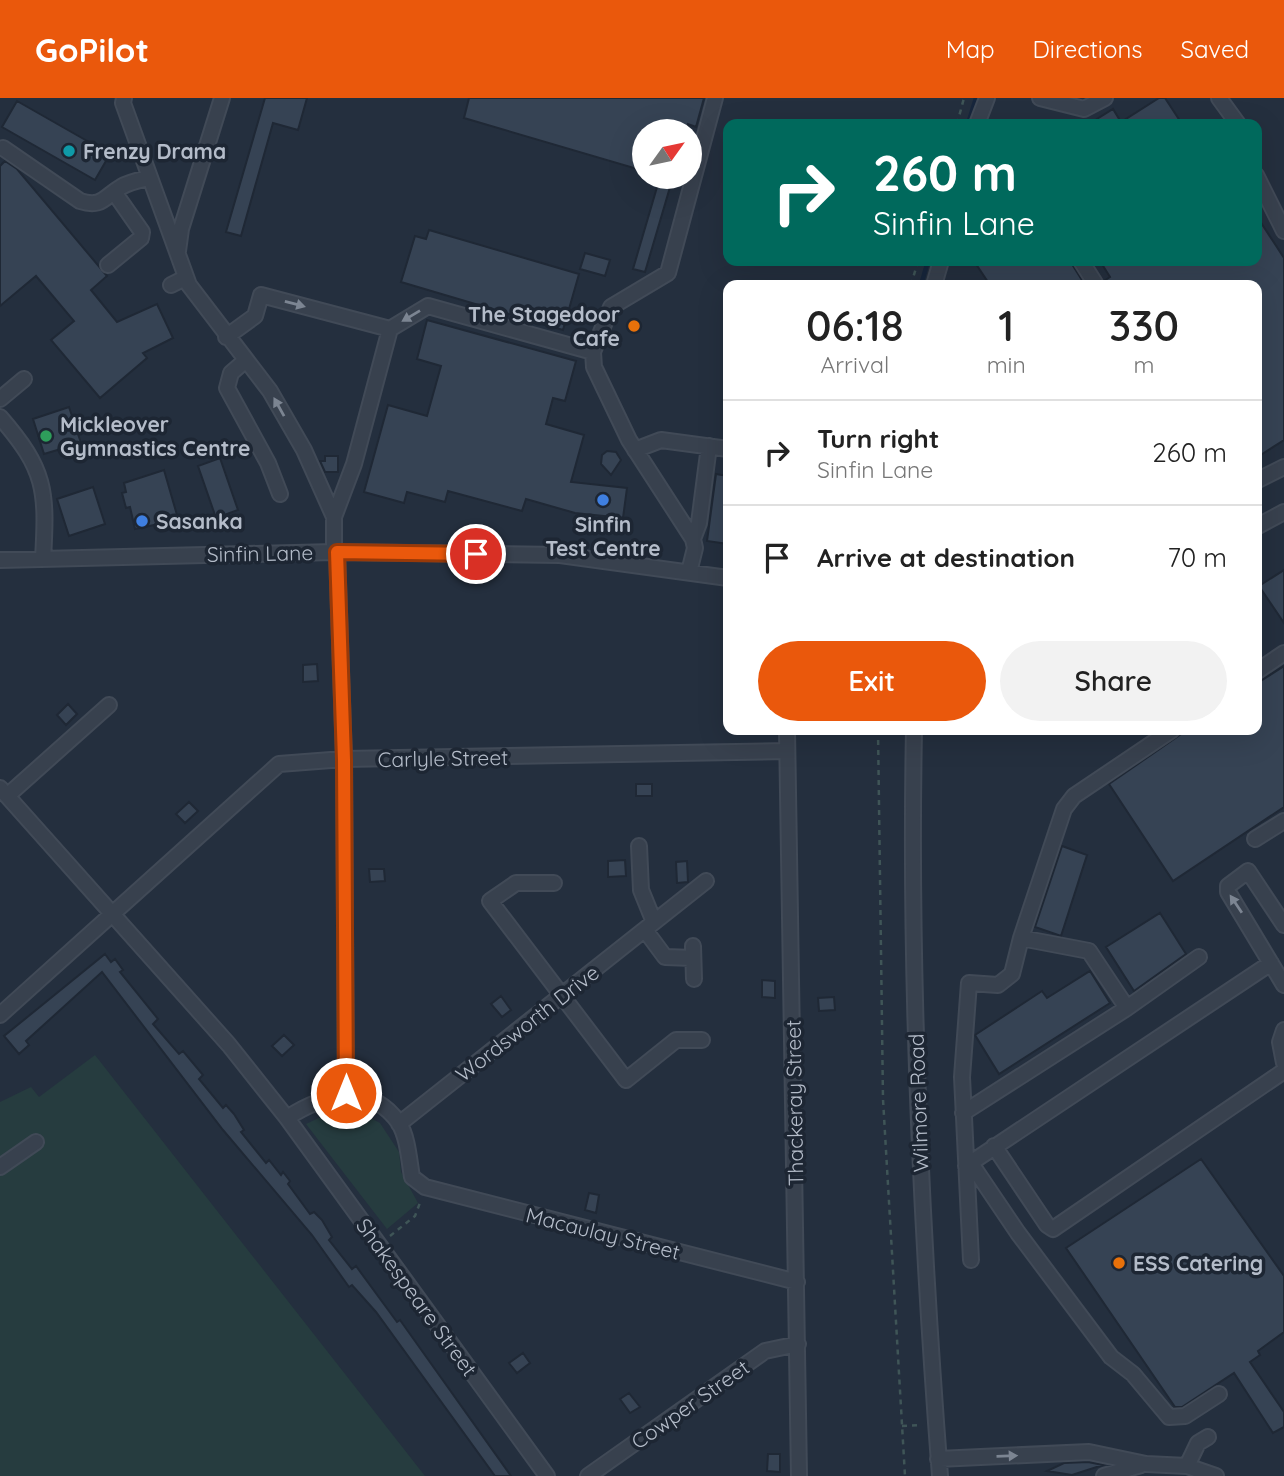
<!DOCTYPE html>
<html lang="en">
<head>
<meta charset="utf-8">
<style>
	:root { --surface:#fff; --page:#f2f2f2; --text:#222; --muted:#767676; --line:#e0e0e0; --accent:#ea580c }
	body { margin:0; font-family:Quicksand,sans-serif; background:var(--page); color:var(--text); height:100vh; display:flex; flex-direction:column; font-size:26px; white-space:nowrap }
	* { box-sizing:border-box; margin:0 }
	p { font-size:23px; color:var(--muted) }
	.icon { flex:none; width:38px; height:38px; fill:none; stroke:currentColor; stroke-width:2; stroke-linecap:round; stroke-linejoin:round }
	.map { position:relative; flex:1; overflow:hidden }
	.drawer { position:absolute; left:723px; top:182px; width:539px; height:455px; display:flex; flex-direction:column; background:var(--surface); border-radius:14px; box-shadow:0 7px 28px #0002 }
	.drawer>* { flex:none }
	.hud { position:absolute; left:723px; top:21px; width:539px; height:147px; border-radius:14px; box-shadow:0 7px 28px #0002; background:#00695c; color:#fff; overflow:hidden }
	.needle { width:46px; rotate:57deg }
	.fabs { position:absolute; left:632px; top:21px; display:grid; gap:14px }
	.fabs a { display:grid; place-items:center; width:70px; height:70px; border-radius:50%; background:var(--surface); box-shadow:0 7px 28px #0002; font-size:35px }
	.pin { position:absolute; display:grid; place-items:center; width:60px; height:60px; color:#fff; margin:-30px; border:4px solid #fff; border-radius:50%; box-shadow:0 2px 7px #0007 }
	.me { position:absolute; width:77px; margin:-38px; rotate:0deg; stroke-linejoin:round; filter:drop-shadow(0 0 5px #0008) }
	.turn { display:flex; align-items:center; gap:24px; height:147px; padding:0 35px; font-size:32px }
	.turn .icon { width:91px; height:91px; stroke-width:2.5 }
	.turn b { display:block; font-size:49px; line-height:60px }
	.eta { display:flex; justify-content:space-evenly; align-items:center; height:119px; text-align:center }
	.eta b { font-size:42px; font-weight:600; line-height:49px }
	.action { display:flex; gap:14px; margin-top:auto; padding:14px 35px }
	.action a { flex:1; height:80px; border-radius:42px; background:var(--accent); color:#fff; font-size:28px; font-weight:600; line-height:80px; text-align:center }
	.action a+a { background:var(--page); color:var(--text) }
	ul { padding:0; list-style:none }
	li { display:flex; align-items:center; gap:21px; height:105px; padding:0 35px; border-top:2px solid var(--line) }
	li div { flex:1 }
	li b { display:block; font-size:26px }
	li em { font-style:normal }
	header { display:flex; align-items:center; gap:42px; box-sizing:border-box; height:98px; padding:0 35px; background:var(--accent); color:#fff }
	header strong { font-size:33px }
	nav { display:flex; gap:38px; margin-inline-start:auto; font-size:24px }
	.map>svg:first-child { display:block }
	.green { fill:#263c3f }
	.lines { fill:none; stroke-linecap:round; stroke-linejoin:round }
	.stream { stroke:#17263c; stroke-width:4.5 }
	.building { fill:#364354; stroke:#1f2835; stroke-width:2 }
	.minor-casing { stroke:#414a57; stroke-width:18 }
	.path { stroke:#3f5557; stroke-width:2.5; stroke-dasharray:5 5; stroke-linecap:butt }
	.minor { stroke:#38414e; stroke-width:14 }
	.oneway { fill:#7c8592 }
	.route-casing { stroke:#983908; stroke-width:18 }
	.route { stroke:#ea580c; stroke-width:12 }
	.culture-dot { fill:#0f9aa8; stroke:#1d2633; stroke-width:2.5 }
	.food-dot { fill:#e8710a; stroke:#1d2633; stroke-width:2.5 }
	.leisure-dot { fill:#2e9e5b; stroke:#1d2633; stroke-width:2.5 }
	.shop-dot { fill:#3f7fe0; stroke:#1d2633; stroke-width:2.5 }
	.labels { text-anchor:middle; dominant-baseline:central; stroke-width:7; stroke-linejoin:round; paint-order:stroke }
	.poi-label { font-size:21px; font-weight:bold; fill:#b4bcc9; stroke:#1d2633; text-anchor:start }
	.street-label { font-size:21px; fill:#b4bcc9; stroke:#1d2633 }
</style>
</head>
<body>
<header>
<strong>GoPilot</strong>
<nav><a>Map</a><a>Directions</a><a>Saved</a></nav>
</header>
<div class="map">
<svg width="1284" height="1378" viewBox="0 0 1284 1378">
	<rect width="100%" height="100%" fill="#242f3e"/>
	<path class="green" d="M95,957l330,421h-425v-374l31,-15 8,10z
		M346,1007l34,18 19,29 2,20 17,31 -31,26 -81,-105z"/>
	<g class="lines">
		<path class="stream" d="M968,26l8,-26
			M921,187l7,-24"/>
	</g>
	<path class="building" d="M265,0h42l-9,32 -25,-7 -32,113 -15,-4z
		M469,0h235l-8,29 -8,-3 -2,7h-42v40l-180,-53z
		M1159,0h6l17,26h-93l24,-15 8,13z
		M17,3l93,53 -15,26 -93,-53z
		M5,63l12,8 90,107 -16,14 26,32 40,-18 16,34 -30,15 4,5 -47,40 -49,-58 23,-19 -38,-45 -36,30v-140z
		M660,79h13l-28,95 -12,-3z
		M1256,117l28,43v182l-28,18v-173h-152v-4l6,-4 -10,-16h156z
		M429,132l150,44 -16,56 -162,-48 14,-46 11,3z
		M585,155l25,7 -5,16 -25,-7z
		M974,163h96l15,24h-95z
		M427,222l149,41 -11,40 -12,-3 -7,26 38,11 -13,47 56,6 -4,30 -48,-5 -49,-14 -4,12 -74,-20 -3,11 -38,-10 -3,11 -40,-11 24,-87 39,11 14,-50 -24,-7z
		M69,309l12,36 -37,11 -11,-35z
		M607,353l9,1 5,8 -10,15 -10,-11 1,-9z
		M325,358h13v16h-13l-5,-11h5z
		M220,360l18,52 -22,8 -18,-52z
		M164,372l15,52 -19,5 -1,-3 -24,5 -5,-22 -4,1 -4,-15 4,-1 -2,-9z
		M716,376l12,2v68l-21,-3z
		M93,389l12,37 -36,12 -12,-37z
		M1284,472v53l-25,-37z
		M317,566l1,17 -15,1v-17z
		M1284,568v141l-111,74 -64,-97 78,-54h69v-46z
		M68,606l9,10 -11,11 -9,-10z
		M636,686h16v12h-16z
		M189,704l9,9 -13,12 -9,-9z
		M1062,748l25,9 -26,81 -26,-9z
		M625,762l1,16 -18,1v-16z
		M687,763l1,21 -11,1 -1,-21z
		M369,771h15l1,12 -15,1z
		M1160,815l26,41 -52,37 -28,-44z
		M105,856l6,8 4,-3 8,11 -3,2 38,47 -5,5 26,30 4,-3 20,24 -4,4 24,29 3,-3 8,9 10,16 -3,2 25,31 3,-3 12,15 2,-3 7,9 -2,3 22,30 4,-2 8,8 10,17 -3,3 23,29 4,-3 41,56 3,-2 111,156h-16l-119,-164 -24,-27 -3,2 -37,-52 -89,-105 -121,-158 -76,69 3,4 -10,9 -15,-18z
		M1090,873l20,32 -111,71 -24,-39 67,-44 5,7z
		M762,882l13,1v17l-13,-1z
		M501,898l10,14 -9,7 -11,-13z
		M834,899l1,13 -16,1 -1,-13z
		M284,937l10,10 -12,11 -10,-10z
		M1201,1061l83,117v56l-26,19 2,4 -10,7 34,50v15l-11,6 -39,-60 -52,34h-7l-109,-159z
		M589,1095l10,2 -3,18 -11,-3z
		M523,1255l7,10 -13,10 -8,-10z
		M629,1295l11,14 -10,6 -10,-14z
		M768,1356h12v18l-13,-1z
		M1088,1364l15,3 -31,10 -25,-4 17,-8z"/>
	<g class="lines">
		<g class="minor-casing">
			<path id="minor" d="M124,0l-1,5 66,182 81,106 34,59 30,67
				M1040,0l44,11 21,-11
				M1219,0l19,26
				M977,26l10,-26
				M3,50l77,53c22,7 24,-4 41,-14 8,-5 19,-7 28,-9
				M1256,77l28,56
				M178,153l3,-22 41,-131
				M1081,163l14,22
				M108,167l33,-27 1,-6 -28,-40
				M171,187l14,-7
				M934,187l7,-24
				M226,239l29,-21 6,-21 129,34
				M246,262l-15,13 -4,15 41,75 12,31
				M0,301l24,-20
				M0,319c46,53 47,73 43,142
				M635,352l26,-10 67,9
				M1256,383l28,-14
				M1256,429l28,-15
				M693,441l6,-16 10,-77
				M334,454v-35l20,-53 36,-135 38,-23 165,46
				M337,454l7,207 2,334
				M0,462l334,-8 226,3 168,23
				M689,474l6,-24 -2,-9 -64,-99 -35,-73 -1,-15 18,-45 57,-34 47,-175
				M1256,574l28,-19
				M787,632l12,746
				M914,632c-5,249 7,498 26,746
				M0,690l229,257 58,73 260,358
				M7,698l102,-91
				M1255,741l29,-18
				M639,748l2,44 13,32
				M554,785h-38l-26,18 136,179 50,-40h26
				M1284,827l-36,-54 -20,15v6l56,93
				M645,832l20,27 28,1
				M1021,840l68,13 38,57
				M693,848l1,33
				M0,917l279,-251 65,-5 443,-8
				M1284,932l-4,12 4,21
				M963,1015l164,-105 72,-51
				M287,1020c35,-23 83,-37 112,5 9,15 10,37 13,54l13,10 372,95
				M399,1026l307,-243
				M994,1048l53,79 6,4 231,-158
				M970,1064l48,71 93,124 22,17 36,43 16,-1 34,-22
				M966,1068l305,-203
				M0,1069l36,-25
				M971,1162l-9,-183 7,-94 29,2 14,-11 9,-36 43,-129 10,-13 98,-66
				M938,1361l151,-7 57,12 41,2 29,10
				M1187,1368l11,-23 10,-6
				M588,1378l177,-125 33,-7
				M1104,1378l37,-11"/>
		</g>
		<path class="path" d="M957,26l7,-26
			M911,187l7,-24
			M878,632l5,369 22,377
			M390,1138l25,-20 6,-16
			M902,1328l20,-1"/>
		<use href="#minor" class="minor"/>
	</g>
	<defs><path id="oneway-solid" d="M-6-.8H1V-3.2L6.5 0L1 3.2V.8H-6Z" transform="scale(1.75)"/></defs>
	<g class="oneway">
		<use href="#oneway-solid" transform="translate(295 206) rotate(15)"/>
		<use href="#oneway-solid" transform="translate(411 218) rotate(149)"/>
		<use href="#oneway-solid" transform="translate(279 309) rotate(-119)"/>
		<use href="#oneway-solid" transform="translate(1236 806) rotate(-124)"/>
		<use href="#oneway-solid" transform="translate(1007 1358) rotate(-2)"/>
	</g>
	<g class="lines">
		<g class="route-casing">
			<path id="route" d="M346,995l-2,-333 -7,-208 139,2"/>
		</g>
		<use href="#route" class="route"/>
	</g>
	<circle class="culture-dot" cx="69" cy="53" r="7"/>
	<g class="food-dot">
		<circle cx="634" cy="228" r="7"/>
		<circle cx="1119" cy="1165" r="7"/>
	</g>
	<circle class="leisure-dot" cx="46" cy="338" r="7"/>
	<g class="shop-dot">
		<circle cx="603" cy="402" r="7"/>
		<circle cx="142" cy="423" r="7"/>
	</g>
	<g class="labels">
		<g class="poi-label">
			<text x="83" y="53">Frenzy Drama</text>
			<text x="620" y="216" text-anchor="end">The Stagedoor<tspan x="620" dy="24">Cafe</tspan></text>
			<text x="60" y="326">Mickleover<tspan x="60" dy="24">Gymnastics Centre</tspan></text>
			<text x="156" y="423">Sasanka</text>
			<text x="603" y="426" text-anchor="middle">Sinfin<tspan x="603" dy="24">Test Centre</tspan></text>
			<text x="1133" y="1165">ESS Catering</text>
		</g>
		<g class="street-label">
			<text transform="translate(260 455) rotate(-1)">Sinfin Lane</text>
			<text transform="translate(443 660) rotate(-1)">Carlyle Street</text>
			<text transform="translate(527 925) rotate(-38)">Wordsworth Drive</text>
			<text transform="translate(794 1005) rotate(-91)">Thackeray Street</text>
			<text transform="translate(918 1005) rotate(-92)">Wilmore Road</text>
			<text transform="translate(603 1135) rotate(14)">Macaulay Street</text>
			<text transform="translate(417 1199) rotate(54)">Shakespeare Street</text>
			<text transform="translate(690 1306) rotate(-35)">Cowper Street</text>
		</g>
	</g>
</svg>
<div class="fabs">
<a><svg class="needle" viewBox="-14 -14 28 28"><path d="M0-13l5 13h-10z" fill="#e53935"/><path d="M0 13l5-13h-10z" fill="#767676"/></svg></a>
</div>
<div class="pin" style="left:476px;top:456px;background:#d93025"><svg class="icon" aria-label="arrive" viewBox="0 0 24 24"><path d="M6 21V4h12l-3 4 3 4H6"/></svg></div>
<svg class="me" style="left:346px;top:995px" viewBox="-20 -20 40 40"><circle r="17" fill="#ea580c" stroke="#fff" stroke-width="3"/><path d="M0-11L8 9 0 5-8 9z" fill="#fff"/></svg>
<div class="hud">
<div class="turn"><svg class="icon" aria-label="right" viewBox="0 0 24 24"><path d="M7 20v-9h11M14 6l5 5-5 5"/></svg><div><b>260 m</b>Sinfin Lane</div></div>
</div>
<section class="drawer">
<div class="eta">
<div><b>06:18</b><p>Arrival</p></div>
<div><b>1</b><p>min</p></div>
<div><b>330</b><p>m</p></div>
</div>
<ul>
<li><svg class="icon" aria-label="right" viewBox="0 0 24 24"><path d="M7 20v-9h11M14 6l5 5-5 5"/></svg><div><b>Turn right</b><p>Sinfin Lane</p></div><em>260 m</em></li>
<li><svg class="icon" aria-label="arrive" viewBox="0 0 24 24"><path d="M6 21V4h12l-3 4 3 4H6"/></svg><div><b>Arrive at destination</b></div><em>70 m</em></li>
</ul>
<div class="action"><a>Exit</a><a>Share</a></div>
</section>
</div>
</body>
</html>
